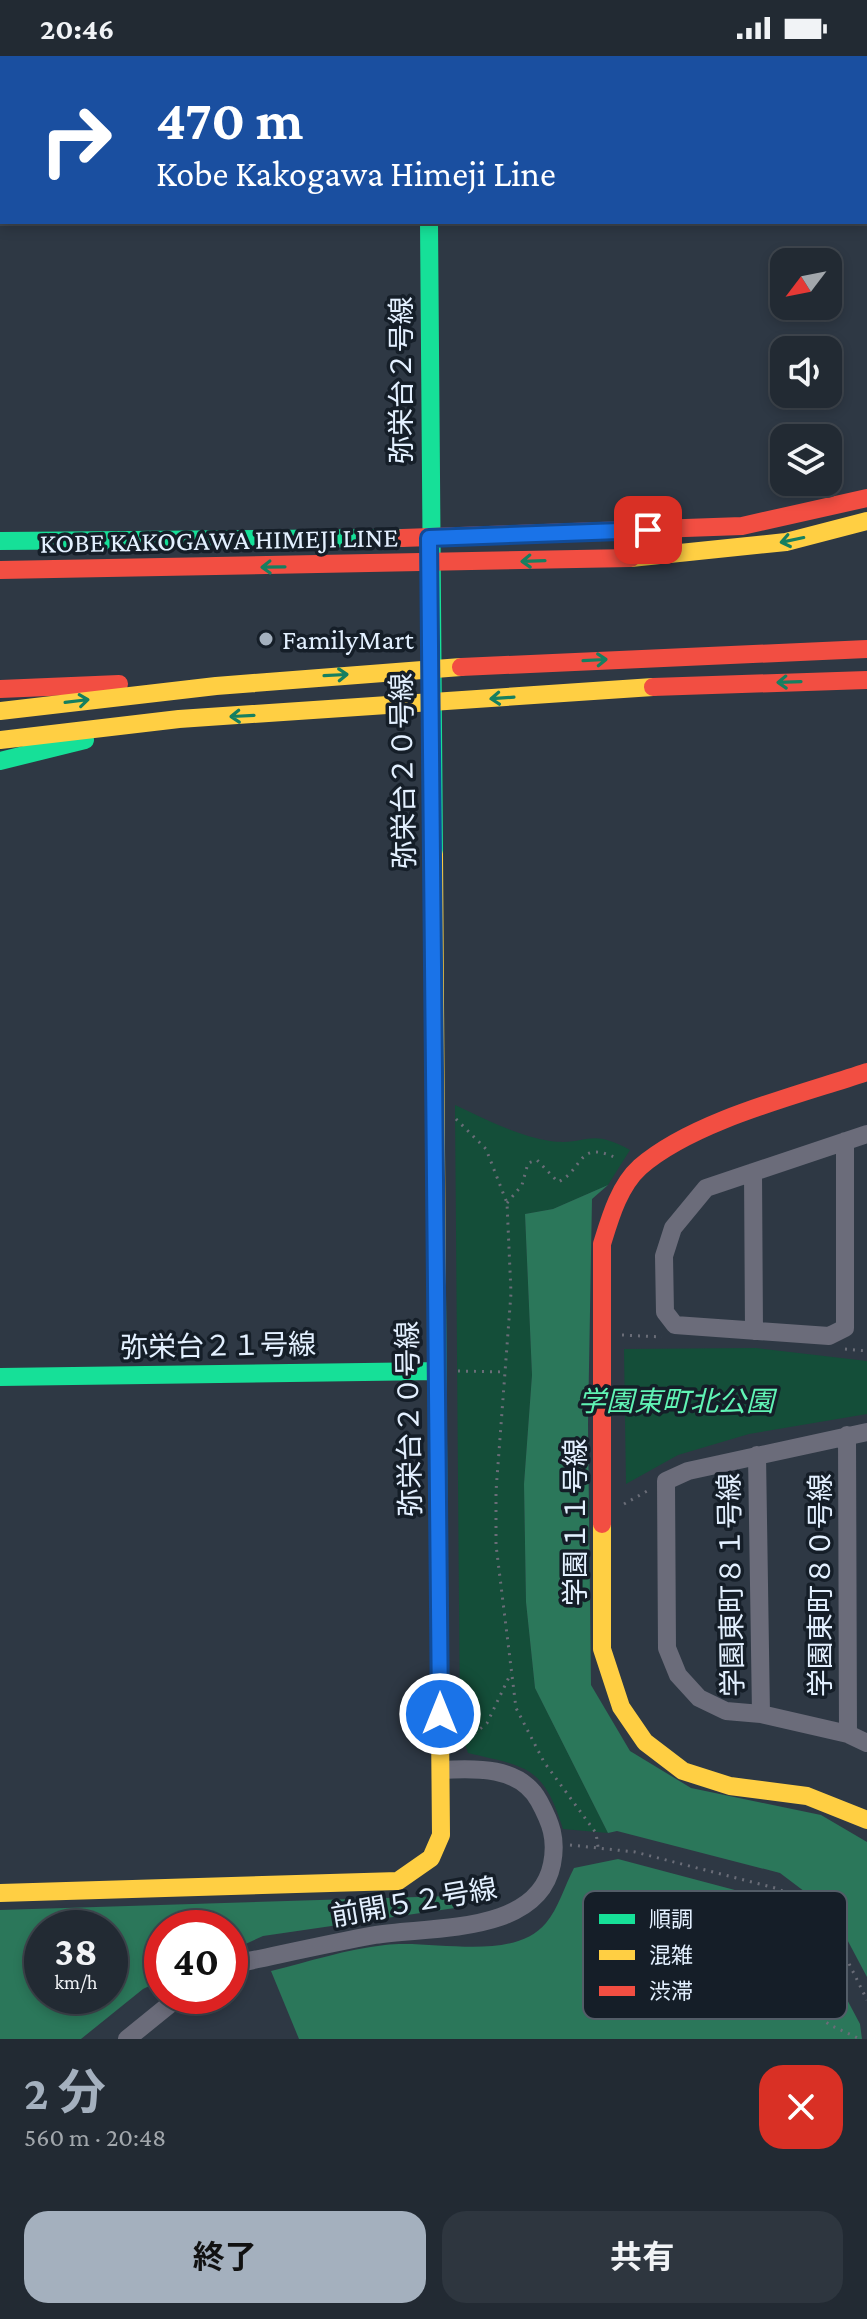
<!DOCTYPE html>
<html lang="ja">
<head>
<meta charset="utf-8">
<style>
	:root { --surface:#222a33; --page:#2e363f; --text:#f1f3f6; --muted:#a2a7ac; --line:#3f464e; --accent:#a4b0be }
	body { margin:0; font-family:"Crimson Pro","Noto Sans JP",serif; background:var(--page); color:var(--text); height:100vh; display:flex; flex-direction:column; font-size:30px; white-space:nowrap }
	* { box-sizing:border-box; margin:0 }
	p { font-size:26px; color:var(--muted) }
	.icon { flex:none; width:44px; height:44px; fill:none; stroke:currentColor; stroke-width:2; stroke-linecap:round; stroke-linejoin:round }
	.map { position:relative; height:1983px; overflow:hidden }
	.side { display:flex; flex-direction:column; background:var(--surface); flex:1 }
	.side>* { flex:none }
	.hud { position:absolute; left:0px; top:0px; width:868px; height:168px; box-shadow:0 4px 12px #0003,0 0 0 2px var(--line); background:#1a4fa0; color:#fff; overflow:hidden }
	.needle { width:52px; rotate:238deg }
	.buttons { position:absolute; left:770px; top:192px; display:grid; gap:16px }
	.buttons a { display:grid; place-items:center; width:72px; height:72px; border-radius:16px; background:var(--surface); box-shadow:0 4px 12px #0003,0 0 0 2px var(--line); font-size:40px }
	.speed { position:absolute; left:24px; top:1854px; display:flex; gap:16px; font-size:40px; font-weight:700; text-align:center }
	.speed>* { display:grid; place-content:center; width:104px; height:104px; border-radius:50%; background:var(--surface); box-shadow:0 4px 12px #0003,0 0 0 2px var(--line); line-height:1 }
	.speed small { font-size:20px; font-weight:400 }
	.speed .limit { border:12px solid #d22; background:#fff; color:#111 }
	.pin { position:absolute; display:grid; place-items:center; width:68px; height:68px; color:#fff; margin:-34px; border-radius:16px; box-shadow:0 4px 12px #0006 }
	.me { position:absolute; width:88px; margin:-44px; rotate:0deg; stroke-linejoin:round; filter:drop-shadow(0 0 6px #0008) }
	.turn { display:flex; align-items:center; gap:28px; height:168px; padding:0 24px; font-size:36px }
	.turn .icon { width:104px; height:104px; stroke-width:2.5 }
	.turn b { display:block; font-size:56px; line-height:68px }
	.round { display:grid; place-items:center; flex:none; width:84px; height:84px; border-radius:24px; background:var(--page) }
	.summary { display:flex; align-items:center; justify-content:space-between; height:136px; padding:0 24px }
	h1 { font-size:48px; font-weight:700; line-height:60px; color:var(--accent) }
	.button { display:flex; gap:16px; margin-top:auto; padding:16px 24px }
	.button a { flex:1; height:92px; border-radius:24px; background:var(--accent); color:#111; font-size:32px; font-weight:700; line-height:92px; text-align:center }
	.button a+a { background:var(--page); color:var(--text) }
	.status { display:flex; justify-content:space-between; align-items:center; height:56px; padding:0 40px; background:var(--surface); direction:ltr }
	.status svg { height:22px; fill:currentColor }
	.map>svg:first-child { display:block }
	.green { fill:#144e39 }
	.forest { fill:#2b775a; fill-rule:evenodd }
	.lines { fill:none; stroke-linecap:round; stroke-linejoin:round }
	.path { stroke:#6a6d78; stroke-width:3; stroke-dasharray:2 6; stroke-linecap:butt }
	.street { stroke:#6b6c7a; stroke-width:18 }
	.fast { stroke:#16e098; stroke-width:18 }
	.slow { stroke:#ffcf43; stroke-width:18 }
	.jam { stroke:#f24e42; stroke-width:18 }
	.slow-bridge { stroke:#ffcf43; stroke-width:18 }
	.jam-bridge { stroke:#f24e42; stroke-width:18 }
	.oneway { stroke:#167f60 }
	.route-casing { stroke:#114b97; stroke-width:20 }
	.route { stroke:#1a73e8; stroke-width:14 }
	.poi-dot { fill:#a4b0be; stroke:#151e28; stroke-width:3 }
	.labels { text-anchor:middle; dominant-baseline:central; stroke-width:7; stroke-linejoin:round; paint-order:stroke }
	.street-label { font-size:28px; fill:#e3f0ff; stroke:#151e28 }
	.poi-label { font-size:28px; fill:#e3f0ff; stroke:#151e28; text-anchor:start }
	.park-label { font-size:28px; font-style:italic; fill:#60f4b5; stroke:#151e28 }
	.key { fill:#151e28; stroke:#535d68; stroke-width:2 }
	.key-label { font-size:22px; fill:#e3f0ff }
</style>
</head>
<body>
<div class="status"><b>20:46</b><svg viewBox="0 0 49 12"><path d="M0 12V9h3v3zM5 12V6h3v6zM10 12V3h3v9zM15 12V0h3v12zM26 1h20v11H26zM47 4h2v5h-2z"/></svg></div>
<div class="map">
<svg width="867" height="1983" viewBox="0 0 867 1983">
	<rect width="100%" height="100%" fill="#2e3844"/>
	<path class="green" d="M455,1049c30,14 62,31 95,36 39,5 38,-14 80,9l-22,35 -55,24 -28,5 7,161 -8,109 2,118 9,86 73,145 -45,-4c-20,-64 -36,-62 -95,-76l-8,-24z
		M756,1292l111,13v53l-118,20 -71,21 -52,29 -2,-135z"/>
	<path class="forest" d="M608,1129l-16,14 -4,225 3,261 39,66 61,37 130,27 46,27v135l-34,-64 -53,-40 -163,-42 -9,2 -73,-145 -9,-86 -2,-118 8,-109 -7,-161 28,-5z
		M618,1803l166,44 42,57 34,64 2,15h-563l-28,-68c37,-9 76,-22 114,-26 47,-6 128,18 161,-22 12,-14 19,-38 28,-55z
		M450,1840l5,12 -192,28 -33,15v-23h-68v52l-19,9 -62,50h-81v-129zM42,1872h68v68h-68z"/>
	<g class="lines">
		<path class="path" d="M456,1063l30,30 21,54 4,90 -15,198v54l20,163 28,54 52,71 2,14
			M507,1147l15,-18 6,-22 9,-3 21,22c26,-12 19,-44 60,-23
			M622,1279l40,2
			M845,1293l22,2
			M458,1315l48,1
			M624,1448l25,-14
			M462,1688l25,-21 24,-50
			M570,1789l65,7 144,37 34,20 18,18 36,73
			M745,1917l33,14 52,38 30,14"/>
		<path class="street" d="M845,1085v187l-16,8 -154,-11 -10,-13 -1,-56 9,-28 33,-40 161,-54
			M753,1116l1,159
			M867,1376l-179,39 -22,10 1,167 11,27 21,23 27,13 35,3 87,20 19,9
			M847,1379l1,299
			M757,1399l4,259
			M230,1913l14,-7c43,-9 87,-19 131,-27 56,-9 163,0 177,-71 5,-25 -1,-41 -13,-63 -19,-35 -64,-33 -98,-31
			M127,1983l53,-43"/>
		<path class="fast" d="M708,2l5,-2
			M0,24h2
			M429,166l5,632
			M0,485l402,-3
			M0,705l85,-21
			M437,1238l3,432
			M0,1321l437,-6"/>
		<path class="slow" d="M865,0l2,2
			M631,502l155,-16 81,-21
			M434,798l3,440
			M602,1468v125l19,58 24,35 38,29 47,15 77,10 60,24
			M0,1837l398,-12 33,-23 10,-23 -1,-109"/>
		<path class="jam" d="M106,0v2
			M429,0v2
			M402,482l340,-12 125,-28
			M0,514l631,-12
			M0,633l119,-5
			M602,1468v-280c8,-26 17,-58 38,-77 54,-47 159,-72 227,-95"/>
		<path class="slow-bridge" d="M0,655l216,-25 245,-19
			M0,684l179,-21 474,-32"/>
		<path class="jam-bridge" d="M461,611l406,-18
			M653,631l214,-7"/>
	</g>
	<defs><path id="oneway-shaft" d="M-6 0H5M1.5-3L5.5 0L1.5 3" fill="none" stroke-width="1.6" stroke-linecap="round" stroke-linejoin="round" transform="scale(2)"/></defs>
	<g class="oneway">
		<use href="#oneway-shaft" transform="translate(792 484) rotate(168)"/>
		<use href="#oneway-shaft" transform="translate(533 505) rotate(178)"/>
		<use href="#oneway-shaft" transform="translate(273 511) rotate(179)"/>
		<use href="#oneway-shaft" transform="translate(595 604) rotate(-3)"/>
		<use href="#oneway-shaft" transform="translate(336 619) rotate(-3)"/>
		<use href="#oneway-shaft" transform="translate(789 626) rotate(178)"/>
		<use href="#oneway-shaft" transform="translate(502 642) rotate(176)"/>
		<use href="#oneway-shaft" transform="translate(77 645) rotate(-7)"/>
		<use href="#oneway-shaft" transform="translate(242 660) rotate(177)"/>
	</g>
	<g class="lines">
		<g class="route-casing">
			<path id="route" d="M440,1658l-11,-1176 219,-8"/>
		</g>
		<use href="#route" class="route"/>
	</g>
	<circle class="poi-dot" cx="266" cy="583" r="8"/>
	<g class="labels">
		<g class="street-label">
			<text transform="translate(401 324) rotate(-90)">弥栄台２号線</text>
			<text transform="translate(219 484) rotate(-1)">KOBE KAKOGAWA HIMEJI LINE</text>
			<text transform="translate(403 715) rotate(-91)">弥栄台２０号線</text>
			<text transform="translate(218 1290) rotate(-1)">弥栄台２１号線</text>
			<text transform="translate(409 1363) rotate(-91)">弥栄台２０号線</text>
			<text transform="translate(575 1466) rotate(-90)">学園１１号線</text>
			<text transform="translate(731 1529) rotate(-91)">学園東町８１号線</text>
			<text transform="translate(820 1529) rotate(-90)">学園東町８０号線</text>
			<text transform="translate(414 1846) rotate(-10)">前開５２号線</text>
		</g>
		<g class="poi-label">
			<text x="282" y="583">FamilyMart</text>
		</g>
		<g class="park-label">
			<text x="676" y="1345">学園東町北公園</text>
		</g>
	</g>
	<rect x="583" y="1835" width="264" height="128" rx="12" class="key"/>
	<rect x="599" y="1858" width="36" height="10" fill="#16e098"/>
	<rect x="599" y="1894" width="36" height="10" fill="#ffcf43"/>
	<rect x="599" y="1930" width="36" height="10" fill="#f24e42"/>
	<g class="key-label">
		<text x="649" y="1871">順調</text>
		<text x="649" y="1907">混雑</text>
		<text x="649" y="1943">渋滞</text>
	</g>
</svg>
<div class="buttons">
<a><svg class="needle" viewBox="-14 -14 28 28"><path d="M0-13l5 13h-10z" fill="#e53935"/><path d="M0 13l5-13h-10z" fill="#a2a7ac"/></svg></a>
<a><svg class="icon" aria-label="sound" viewBox="0 0 24 24"><path d="M4 9h4l5-4v14l-5-4H4zM17 9q2 3 0 6"/></svg></a>
<a><svg class="icon" aria-label="layers" viewBox="0 0 24 24"><path d="M12 4l9 5-9 5-9-5zM3 14l9 5 9-5"/></svg></a>
</div>
<div class="speed"><div>38<small>km/h</small></div><div class="limit">40</div></div>
<div class="pin" style="left:648px;top:474px;background:#d93025"><svg class="icon" aria-label="arrive" viewBox="0 0 24 24"><path d="M6 21V4h12l-3 4 3 4H6"/></svg></div>
<svg class="me" style="left:440px;top:1658px" viewBox="-20 -20 40 40"><circle r="17" fill="#1a73e8" stroke="#fff" stroke-width="3"/><path d="M0-11L8 9 0 5-8 9z" fill="#fff"/></svg>
<div class="hud">
<div class="turn"><svg class="icon" aria-label="right" viewBox="0 0 24 24"><path d="M7 20v-9h11M14 6l5 5-5 5"/></svg><div><b>470 m</b>Kobe Kakogawa Himeji Line</div></div>
</div>
</div>
<section class="side">
<div class="summary"><div><h1>2 分</h1><p>560 m · 20:48</p></div><a class="round" style="background:#d93025;color:#fff"><svg class="icon" aria-label="close" viewBox="0 0 24 24"><path d="M6 6l12 12M18 6L6 18"/></svg></a></div>
<div class="button"><a>終了</a><a>共有</a></div>
</section>
</body>
</html>
